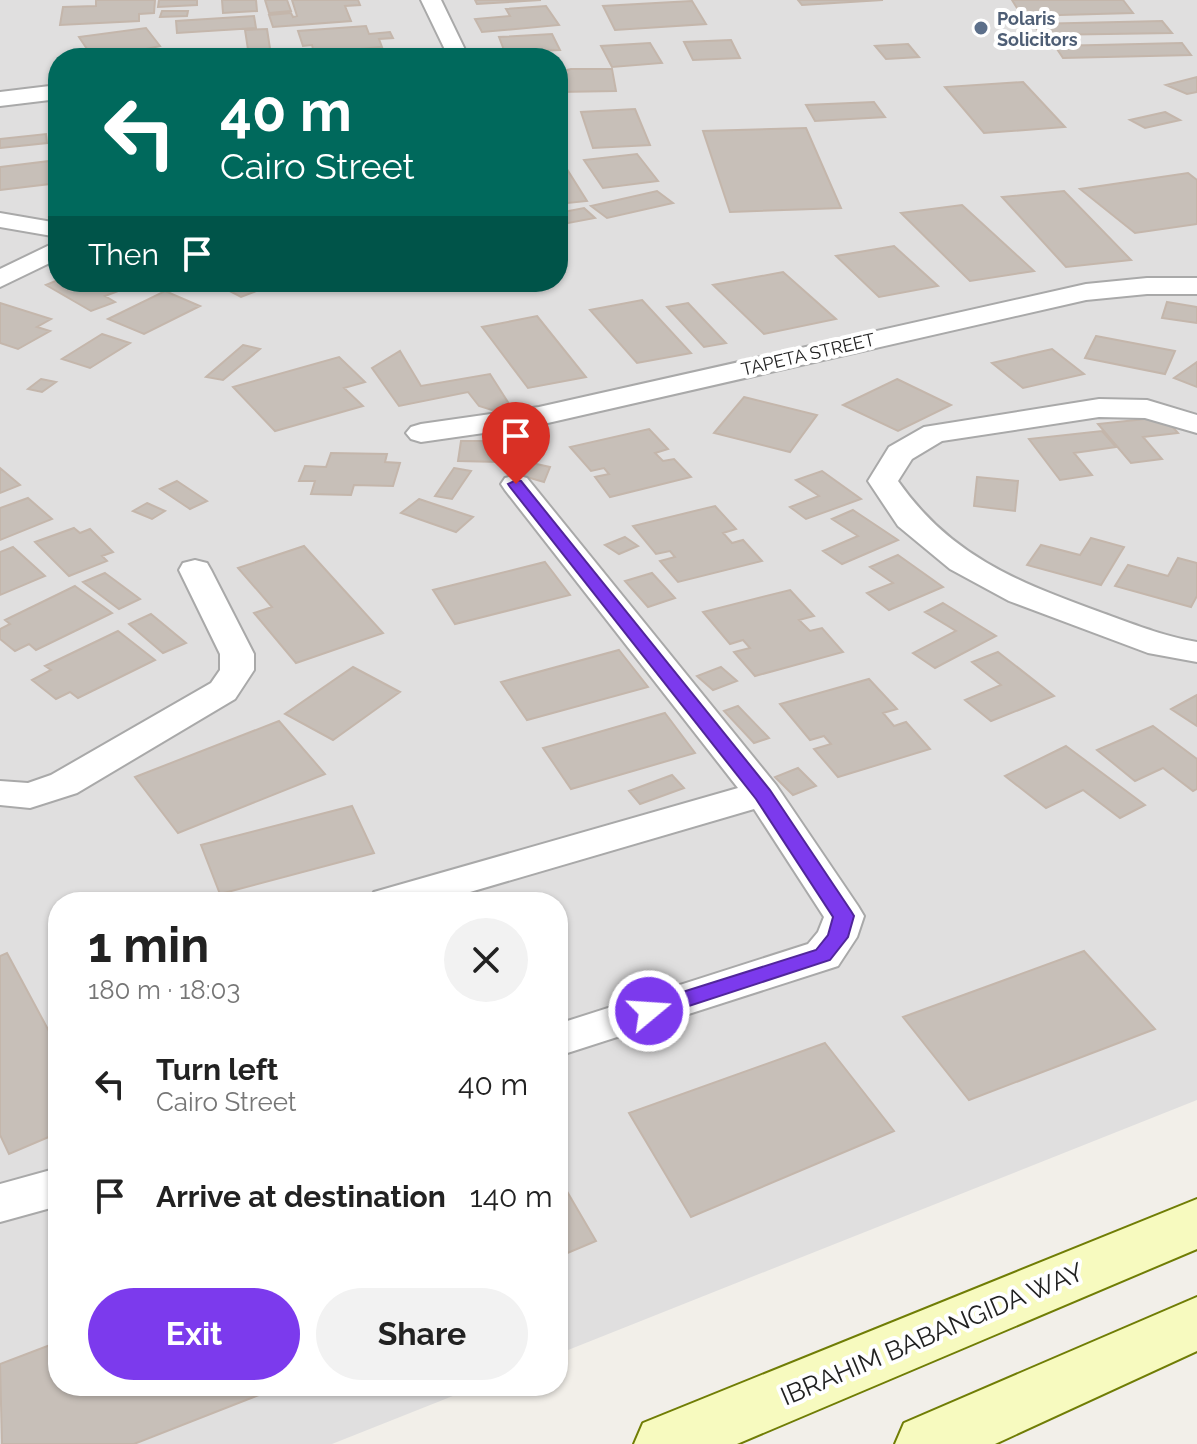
<!DOCTYPE html>
<html lang="en">
<head>
<meta charset="utf-8">
<style>
	:root { --surface:#fff; --page:#f2f2f2; --text:#222; --muted:#767676; --accent:#7c3aed }
	body { margin:0; font-family:Raleway,sans-serif; background:var(--page); color:var(--text); height:100vh; display:flex; flex-direction:column; font-size:30px; white-space:nowrap }
	* { box-sizing:border-box; margin:0 }
	p { font-size:26px; color:var(--muted) }
	.icon { flex:none; width:44px; height:44px; fill:none; stroke:currentColor; stroke-width:2; stroke-linecap:round; stroke-linejoin:round }
	.map { position:relative; flex:1; overflow:hidden }
	.drawer { position:absolute; left:48px; top:892px; width:520px; height:504px; display:flex; flex-direction:column; background:var(--surface); border-radius:32px; box-shadow:0 2px 6px #0004 }
	.drawer>* { flex:none }
	.top-card { position:absolute; left:48px; top:48px; width:520px; height:244px; border-radius:32px; box-shadow:0 2px 6px #0004; background:#00695c; color:#fff; overflow:hidden }
	.pin { position:absolute; display:grid; place-items:center; width:68px; height:68px; color:#fff; margin:-82px -34px; border-radius:50% 50% 50% 0; rotate:-45deg; box-shadow:0 0 8px #0007 }
	.pin .icon { rotate:45deg }
	.me { position:absolute; width:88px; margin:-44px; rotate:72deg; stroke-linejoin:round; filter:drop-shadow(0 0 6px #0008) }
	.turn { display:flex; align-items:center; gap:28px; height:168px; padding:0 40px; font-size:36px }
	.turn .icon { width:104px; height:104px; stroke-width:2.5 }
	.turn b { display:block; font-size:56px; line-height:68px }
	.then { display:flex; align-items:center; height:76px; padding:0 40px; background:#0003; gap:16px; font-size:30px }
	.round { display:grid; place-items:center; flex:none; width:84px; height:84px; border-radius:42px; background:var(--page) }
	.headline { display:flex; align-items:center; justify-content:space-between; height:136px; padding:0 40px }
	h1 { font-size:48px; font-weight:700; line-height:60px }
	.action { display:flex; gap:16px; margin-top:auto; padding:16px 40px }
	.action a { flex:1; height:92px; border-radius:48px; background:var(--accent); color:#fff; font-size:32px; font-weight:700; line-height:92px; text-align:center }
	.action a+a { background:var(--page); color:var(--text) }
	ul { padding:0; list-style:none }
	li { display:flex; align-items:center; gap:24px; height:112px; padding:0 40px }
	li div { flex:1 }
	li b { display:block; font-size:30px }
	li em { font-style:normal }
	.map>svg:first-child { display:block }
	.residential { fill:#e0dfdf; fill-rule:evenodd }
	.building { fill:#c7bfb8; stroke:#c4b6ab; stroke-width:2 }
	.lines { fill:none; stroke-linecap:round; stroke-linejoin:round }
	.street-casing { stroke:#a9a9a9; stroke-width:4 }
	.secondary-casing { stroke:#707d05; stroke-width:4 }
	.street { fill:#fff; fill-rule:evenodd }
	.secondary { fill:#f7fabf; fill-rule:evenodd }
	.route { fill:#7c3aed; stroke:#51269a; stroke-width:2 }
	.service-dot { fill:#5c6f8a; stroke:#fff; stroke-width:3 }
	.labels { text-anchor:middle; dominant-baseline:central; stroke-width:8; stroke-linejoin:round; paint-order:stroke }
	.far-service-label { font-size:18px; font-weight:bold; fill:#4e5e75; stroke:#fff; text-anchor:start }
	.far-street-label { font-size:18px; fill:#222; stroke:#fff }
	.near-street-label { font-size:26px; fill:#222; stroke:#fff }
</style>
</head>
<body>
<div class="map">
<svg width="1197" height="1444" viewBox="0 0 1197 1444">
	<rect width="100%" height="100%" fill="#f2efe9"/>
	<path class="residential" d="M0,0h1197v1100l-639,254v-452h-500v484h420l-146,58h-332zM58,58h500v224h-500z"/>
	<path class="building" d="M96,0h59l-1,13 -15,1v7l-79,4 3,-18 33,-1z
		M159,0h38v5l-39,2z
		M222,0h34l1,11 -34,2z
		M265,0h22l4,11 -22,2z
		M292,0h66l2,5 -15,1 6,15 -78,6 -4,-12 22,-2 2,4 4,-1z
		M475,0h66l-64,4z
		M798,0h85l-81,5z
		M1012,0h111l10,13 -111,3z
		M692,1l14,23 -91,6 -12,-24z
		M546,6l13,19 -77,7 -7,-13 35,-3 -4,-7z
		M162,11h26l-1,5 -27,1z
		M254,16l2,12 -79,5 -1,-12z
		M1162,21l10,12 -131,2 -8,-11z
		M366,26l3,8 21,-2 3,6 -14,1 3,8 -68,6 -2,-8 -9,1 -5,-15z
		M146,28l14,18 -55,12h-12l-14,-21z
		M267,29l4,26 -22,1 -4,-26z
		M552,34l8,16 -24,1 3,7h-32l-8,-21z
		M731,40l9,18 -47,2 -9,-18z
		M650,43l12,20 -50,4 -11,-21z
		M1182,43l9,12 -128,3 -8,-12z
		M908,44l11,13 -33,2 -11,-13z
		M571,69h41l4,22 -58,1v-20z
		M1197,77v15l-10,2 -21,-9z
		M1023,82l42,45 -81,6 -39,-46z
		M874,102l11,15 -70,4 -9,-16z
		M635,109l15,36 -57,3 -12,-36z
		M1165,112l15,8 -35,8 -15,-8z
		M806,128l35,80 -111,4 -27,-81z
		M46,134l1,9 -47,5v-9z
		M637,154l21,27 -55,7 -19,-28z
		M58,160v23l-58,7v-23z
		M565,166l22,35 -29,3v-37z
		M1188,173l9,7v44l-62,9 -55,-44z
		M657,191l16,12 -66,15 -16,-12z
		M1064,191l67,69 -65,7 -64,-70z
		M962,205l72,66 -64,10 -69,-68z
		M584,208l11,10 -32,6 -5,-5v-6z
		M894,246l44,40 -59,11 -43,-41z
		M783,272l53,47 -72,15 -51,-49z
		M58,280v2l81,1 -34,13 10,6 -24,9 -45,-26z
		M230,282h49l-38,15 -19,-10 10,-4z
		M165,291l35,15 -56,28 -36,-15z
		M642,300l49,53 -54,10 -47,-53z
		M1167,302l30,5v16l-35,-5z
		M0,303l51,16 -14,8 13,4 -32,18 -18,-6z
		M688,303l38,40 -22,4 -37,-40z
		M537,316l49,61 -58,11 -46,-61z
		M102,334l28,9 -40,25 -28,-9z
		M1096,336l79,15 -10,23 -80,-16z
		M243,345l17,4 -37,31 -17,-3z
		M1052,349l32,25 -61,14 -31,-25z
		M400,351l21,35 69,-12 21,33 -19,3 -13,-4 -11,-14 -69,14 -27,-38z
		M339,357l26,25 -21,6 19,18 -88,25 -42,-44z
		M1197,362v25l-23,-9z
		M41,379l15,3 -14,10 -14,-3z
		M897,379l54,26 -53,26 -55,-26z
		M744,397l73,18 -27,37 -76,-19z
		M1164,417l14,16 -35,4 19,22 -31,4 -33,-39z
		M649,429l19,20 -13,4 8,8 11,-2 17,18 -81,20 -15,-20 14,-3 -5,-6 -13,3 -21,-24z
		M1102,431l14,16 -42,6 18,22 -32,5 -31,-41z
		M461,441h40l-1,21 -42,-1z
		M331,453l56,1 -2,8 15,1 -7,23 -39,-1 -3,10 -40,-1 4,-13h-16l6,-15 21,1z
		M532,463l18,4 -6,15 -21,-6z
		M0,468l20,17 -20,8z
		M454,468l17,3 -19,28 -17,-3z
		M822,471l39,28 -55,20 -16,-12 29,-11 -23,-16z
		M977,477l41,4 -3,30 -41,-5z
		M177,481l30,20 -17,8 -30,-20z
		M28,498l24,21 -52,21v-32z
		M419,499l54,18 -17,15 -55,-19z
		M147,503l18,8 -13,8 -19,-8z
		M715,506l21,23 -13,4 9,10 11,-3 19,21 -84,21 -18,-21 15,-4 -5,-6 -14,3 -23,-28z
		M853,510l45,30 -56,24 -19,-13 35,-15 -26,-17z
		M74,528l6,5 10,-4 23,23 -11,4 5,5 -38,15 -34,-34z
		M625,537l13,9 -19,8 -14,-9z
		M1091,538l33,9 -23,38 -74,-20 14,-20 39,10z
		M304,546l79,87 -87,30 -42,-50 18,-6 -34,-39z
		M13,547l32,29 -45,19v-43z
		M898,555l45,32 -54,23 -22,-17 26,-10 -23,-16z
		M1178,558l19,5v33l-6,11 -76,-21 13,-21 40,11z
		M545,562l25,33 -115,29 -22,-34z
		M105,573l35,26 -21,10 -36,-27z
		M652,573l23,25 -27,9 -23,-26z
		M75,586l37,27 -76,37 -7,-6 -14,7 -15,-12v-10l10,-5 -5,-4z
		M790,590l24,26 -15,4 11,11 12,-3 21,24 -88,24 -21,-24 16,-4 -7,-8 -13,4 -27,-32z
		M943,603l53,33 -61,32 -22,-15 43,-22 -31,-19z
		M151,614l35,29 -23,10 -34,-29z
		M118,631l37,29 -77,38 -8,-6 -14,7 -24,-19 19,-10 -6,-4z
		M619,650l29,37 -121,33 -26,-38z
		M998,652l56,44 -63,25 -26,-21 36,-15 -29,-23z
		M353,667l47,25 -67,48 -48,-26z
		M721,667l16,14 -24,9 -16,-14z
		M869,679l28,30 -14,4 11,13 12,-4 24,27 -92,28 -24,-28 17,-5 -7,-8 -14,4 -30,-36z
		M1197,695v31l-26,-17z
		M738,706l31,32 -15,5 -30,-32z
		M665,713l30,40 -124,36 -28,-41z
		M279,721l46,53 -147,59 -43,-56z
		M1153,726l44,33v30l-4,2 -30,-23 -28,13 -38,-31z
		M1066,746l79,59 -25,13 -37,-28 -37,18 -41,-32z
		M798,768l18,18 -23,9 -18,-18z
		M672,775l12,13 -44,16 -11,-13z
		M352,806l22,47 -154,41 -19,-49z
		M1084,951l71,78 -186,71 -66,-83z
		M7,953l51,95v85l-49,21 -9,-19v-179z
		M825,1043l69,88 -203,86 -62,-104z
		M558,1176l38,65 -38,16z
		M58,1342v44h224l-148,58h-132l-2,-80z"/>
	<g class="lines">
		<g class="street-casing">
			<path id="street" d="M421,0h20l28,58h-20z
				M58,85v14l-58,7v-14z
				M0,213l58,10v14l-58,-10z
				M58,241v18l-58,28v-18z
				M1147,278h50v16h-50l-61,6 -547,125 -118,17 -10,-3 -5,-6 5,-6 10,-3 118,-17 547,-123z
				M1099,399l48,1 50,15v18l-52,-15 -46,-1 -157,24 -30,18 -14,22c52,74 117,100 199,130 33,12 65,25 100,31v20l-49,-9 -139,-52 -59,-32 -52,-43 -30,-45 21,-34 35,-20z
				M516,475l11,3 249,307 82,121 6,10 -7,21 -19,29 -280,90v-32l250,-80 10,-12 6,-15 -70,-108 -318,93h-68l6,-10 364,-104 -233,-298 -4,-6 4,-6z
				M195,560l12,3 4,7 43,84v16l-19,29 -158,94 -47,15 -30,-3v-24l28,2 23,-8 160,-92 9,-13v-16l-41,-84 4,-7z
				M58,1168v38l-58,16v-38z"/>
		</g>
		<g class="secondary-casing">
			<path id="secondary" d="M1197,1199v50l-460,195h-103l9,-21z
				M1197,1297v54l-202,93h-100l9,-21z"/>
		</g>
		<use href="#street" class="street"/>
		<use href="#secondary" class="secondary"/>
	</g>
	<path class="route" d="M516,480l5,1 249,309 81,121 3,5 -6,21 -18,23 -181,59 -8,-3 -3,-5 3,-6 175,-55 12,-15 5,-18 -77,-118 -246,-312 -2,-3z"/>
	<circle class="service-dot" cx="981" cy="28" r="8"/>
	<g class="labels">
		<g class="far-service-label">
			<text x="997" y="18">Polaris<tspan x="997" dy="21">Solicitors</tspan></text>
		</g>
		<g class="far-street-label">
			<text transform="translate(808 354) rotate(-13)">TAPETA STREET</text>
		</g>
		<g class="near-street-label">
			<text transform="translate(932 1334) rotate(-23)">IBRAHIM BABANGIDA WAY</text>
		</g>
	</g>
</svg>
<div class="pin" style="left:516px;top:484px;background:#d93025"><svg class="icon" aria-label="arrive" viewBox="0 0 24 24"><path d="M6 21V4h12l-3 4 3 4H6"/></svg></div>
<svg class="me" style="left:649px;top:1011px" viewBox="-20 -20 40 40"><circle r="17" fill="#7c3aed" stroke="#fff" stroke-width="3"/><path d="M0-11L8 9 0 5-8 9z" fill="#fff"/></svg>
<div class="top-card">
<div class="turn"><svg class="icon" aria-label="left" viewBox="0 0 24 24"><path d="M17 20v-9H6M10 6l-5 5 5 5"/></svg><div><b>40 m</b>Cairo Street</div></div>
<div class="then">Then<svg class="icon" aria-label="arrive" viewBox="0 0 24 24"><path d="M6 21V4h12l-3 4 3 4H6"/></svg></div>
</div>
<section class="drawer">
<div class="headline"><div><h1>1 min</h1><p>180 m · 18:03</p></div><a class="round"><svg class="icon" aria-label="close" viewBox="0 0 24 24"><path d="M6 6l12 12M18 6L6 18"/></svg></a></div>
<ul>
<li><svg class="icon" aria-label="left" viewBox="0 0 24 24"><path d="M17 20v-9H6M10 6l-5 5 5 5"/></svg><div><b>Turn left</b><p>Cairo Street</p></div><em>40 m</em></li>
<li><svg class="icon" aria-label="arrive" viewBox="0 0 24 24"><path d="M6 21V4h12l-3 4 3 4H6"/></svg><div><b>Arrive at destination</b></div><em>140 m</em></li>
</ul>
<div class="action"><a>Exit</a><a>Share</a></div>
</section>
</div>
</body>
</html>
